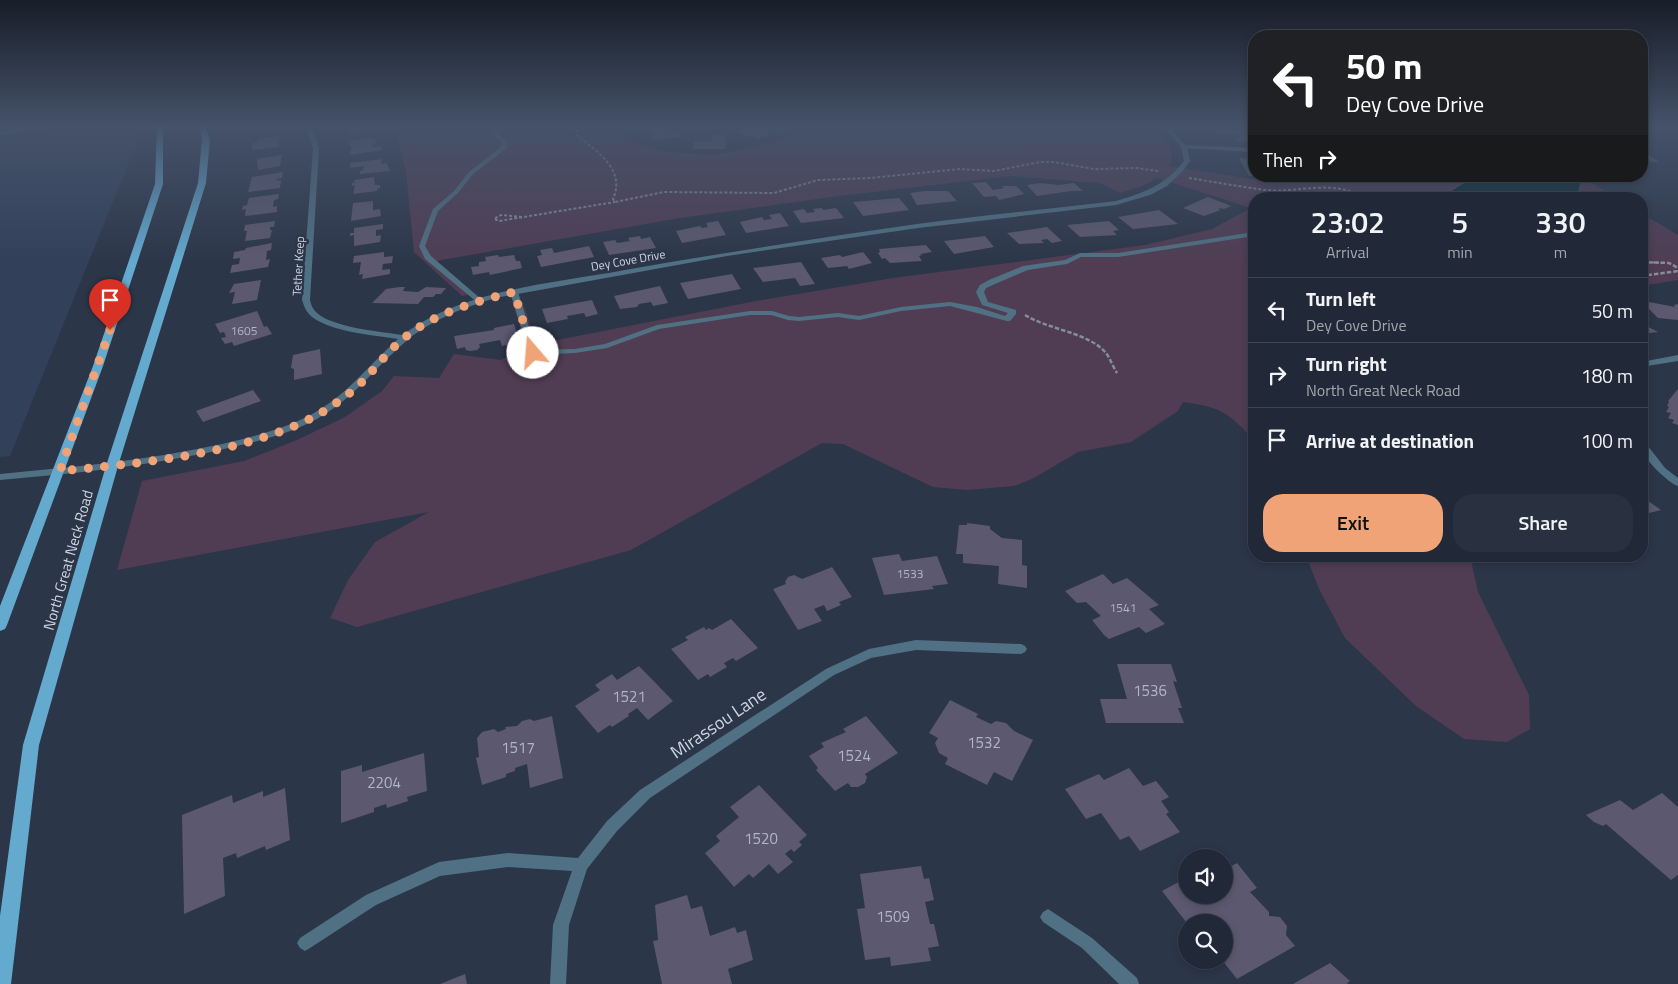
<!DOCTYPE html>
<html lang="en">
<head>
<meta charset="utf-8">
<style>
	:root { --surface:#212837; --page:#29303f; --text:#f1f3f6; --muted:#a2a6ad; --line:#3e4452; --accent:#efa376 }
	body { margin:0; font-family:"Titillium Web",sans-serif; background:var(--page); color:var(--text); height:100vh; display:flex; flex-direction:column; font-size:19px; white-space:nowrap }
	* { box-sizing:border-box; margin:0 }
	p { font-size:16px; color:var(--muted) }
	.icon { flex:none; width:28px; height:28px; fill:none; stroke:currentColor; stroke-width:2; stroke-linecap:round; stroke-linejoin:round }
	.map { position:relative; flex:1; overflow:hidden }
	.panel { position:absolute; left:1248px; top:192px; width:400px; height:370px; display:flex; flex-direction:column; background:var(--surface); border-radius:20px; box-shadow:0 2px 8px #0003,0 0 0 1px var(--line) }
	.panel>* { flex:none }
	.guide { position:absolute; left:1248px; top:30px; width:400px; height:152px; border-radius:20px; box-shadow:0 2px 8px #0003,0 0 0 1px var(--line); background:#202124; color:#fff; overflow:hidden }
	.buttons { position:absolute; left:1178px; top:849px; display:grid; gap:10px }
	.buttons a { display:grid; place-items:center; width:55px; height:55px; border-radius:50%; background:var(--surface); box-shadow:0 2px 8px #0003,0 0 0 1px var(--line); font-size:25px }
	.pin { position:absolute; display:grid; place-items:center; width:42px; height:42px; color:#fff; margin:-51px -21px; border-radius:50% 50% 50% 0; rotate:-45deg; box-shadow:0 0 5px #0007 }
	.pin .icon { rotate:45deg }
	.me { position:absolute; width:55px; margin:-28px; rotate:342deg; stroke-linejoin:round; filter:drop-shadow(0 0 4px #0008) }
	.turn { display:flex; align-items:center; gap:18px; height:105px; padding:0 15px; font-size:22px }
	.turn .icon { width:65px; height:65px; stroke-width:2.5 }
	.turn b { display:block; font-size:35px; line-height:42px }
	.then { display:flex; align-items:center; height:48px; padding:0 15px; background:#0003; gap:10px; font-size:19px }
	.eta { display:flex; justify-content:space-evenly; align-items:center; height:85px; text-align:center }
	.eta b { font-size:30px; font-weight:600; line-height:35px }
	.button { display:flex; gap:10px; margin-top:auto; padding:10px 15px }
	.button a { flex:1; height:58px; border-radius:20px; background:var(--accent); color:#111; font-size:20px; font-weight:600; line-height:58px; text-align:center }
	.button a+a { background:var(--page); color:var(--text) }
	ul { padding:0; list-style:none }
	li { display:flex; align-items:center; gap:15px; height:65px; padding:0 15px; border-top:1px solid var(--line) }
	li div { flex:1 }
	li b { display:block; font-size:19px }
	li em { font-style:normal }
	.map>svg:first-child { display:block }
	.built { fill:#334059 }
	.green { fill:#503d53 }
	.water { fill:#00272a; stroke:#3e5b61 }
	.building { fill:#5c586f }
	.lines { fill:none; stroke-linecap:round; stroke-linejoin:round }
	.path-far1 { stroke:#848d9c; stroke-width:2; stroke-dasharray:3 2; stroke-linecap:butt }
	.path { stroke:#848d9c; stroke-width:2.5; stroke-dasharray:4.5 2; stroke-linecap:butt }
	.service { fill:#507183; fill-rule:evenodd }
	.minor { fill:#507183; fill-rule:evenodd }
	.primary { fill:#64aacf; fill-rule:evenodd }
	.route { stroke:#efa376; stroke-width:9; stroke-dasharray:0 16.2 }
	.labels { text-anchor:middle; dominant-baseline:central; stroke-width:5; stroke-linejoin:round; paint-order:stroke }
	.far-street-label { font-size:12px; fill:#ced5e1; stroke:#2c3649 }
	.number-label { font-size:12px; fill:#b2b6c4 }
	.street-label { font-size:15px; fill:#ced5e1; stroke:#2c3649 }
	.near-number-label { font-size:15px; fill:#b2b6c4 }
	.near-street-label { font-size:18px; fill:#ced5e1; stroke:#2c3649 }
</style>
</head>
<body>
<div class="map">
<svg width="1678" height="984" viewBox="0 0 1678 984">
	<rect width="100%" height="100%" fill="#2c3649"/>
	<path class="built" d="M136,125h8l-134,331 -10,1v-317z"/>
	<path class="green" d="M394,125h228l5,14 33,12 53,4 48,-9 37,-13 65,-8h210l84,5c13,13 19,18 12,36l102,16 31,-6h279l37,23h-364v242c-25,-29 -34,-34 -71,-39l-5,9 -47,31 -53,10 -44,26 -20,8 -47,4 -34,-3 -90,-43 -21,-1 -191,107 -274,77 -27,-9 18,-38 27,-38 54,-30 -312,58 25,-89 102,-20 53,-21 48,-23 37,-26 12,-15 45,2 15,-24 47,6 26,-14 -15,-44 10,-1 15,43 219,-43 137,-23 252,-33 67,-16 39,-21 -94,-30 -15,8 -22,7 -20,-10 -89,-7 -172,20 -159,22 -244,43 37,33 -11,2 -48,-44 -8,-81z
		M1641,213l37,22v45l-37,6z
		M1306,556h164l8,36 51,103 1,34 -23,13 -43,-3 -48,-33 -71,-68 -25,-47z"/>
	<path class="water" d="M1474,176h109l-5,17 -14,6h-126z"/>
	<path class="building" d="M256,125h21v4l-19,3z
		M347,125h18l3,6 -18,3z
		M654,125h11l3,2h-3l6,4h4l7,5 -26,5 -6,-4 7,-2 -13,-8z
		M749,125h38l6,4 -13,4 -5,-3 -9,3 5,2 -14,4 -5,-3 -4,1 -11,-6 15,-4z
		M1231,129l22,1 1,10 -11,2 -8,-2 7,-4 -30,-4 3,-2z
		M712,135h14l-1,14h-32v-8h19z
		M281,136v3h-3l1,8 -27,3 1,-7h5l-1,-4z
		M371,137v3l5,-1 1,4 -5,1 1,3 8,-1 1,4 -32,5v-5h2l-4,-9z
		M1641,152h3l15,10 -18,-1z
		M282,155l-2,11 -22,4 -1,-11z
		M1239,158l15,1v17h-5z
		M382,159l-1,5 6,-1 3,8 -30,3v-3l3,-1 1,-4 -14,2v-5z
		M283,172l-1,6 -5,1 -1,2 5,-1 -1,8 -32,4 4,-15z
		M374,177l1,8h5v3l-3,1v2l-24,3 2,-9 -3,1v-3h3l-1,-3z
		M986,182l7,8 11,-2 -2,-2h14l8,8 -25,6 -3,-4 -12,1 -12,-14z
		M1040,183l19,2 15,-2 9,8h-12l-34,5 -10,-11z
		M925,191h23l9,10 -40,4 -7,-12z
		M279,194l-1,5 -4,1 -1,7 4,-1v6l-32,4 1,-7 -4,1 1,-4 4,-1 2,-7z
		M1208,197l23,9 -7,3 -4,-1 -2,1 3,1 -17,6 -21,-8z
		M899,198l10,12 -46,6 -10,-14z
		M373,201v9l7,-1 1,7 -30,5 2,-18z
		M822,208l1,2 13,-2 8,10 -43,5 -8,-12 11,-2 3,4 8,-1 -2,-3z
		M1159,210l19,14 -45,5 -15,-12z
		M780,213l9,13 -43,7 -6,-11 22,-5 2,3 8,-1 -3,-4z
		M275,221l-1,6h-4v3h2l-2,8 -25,3 2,-10h-3l1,-6z
		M718,221l8,14 -44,8 -6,-12 24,-5 2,2 6,-1 -2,-4z
		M1109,221l10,9 -6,1 4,4 -37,2 -13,-12z
		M383,224v5l-7,1v6l5,-1 -1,7 -26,4v-11l-4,1v-3h4v-5z
		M1047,227l15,14 -10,2 -5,-4 -6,1 3,3 -25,1 -12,-11z
		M640,236l1,3 9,-2 6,11 -47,7 -6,-13 12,-2 2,3 13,-2 -2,-3z
		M985,236l9,11 -40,7 -10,-13z
		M272,243l-1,7 -4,1 -1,9 4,-1 -2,8 -38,6 2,-8 7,-1 1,-6 -7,1 1,-7 11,-2 1,-2z
		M926,245l6,7 -12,2 2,1 -3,1 3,5 -32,2 -5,-5 -3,1 -4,-6 2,-1 -1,-3z
		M589,246l5,11 -53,10 -4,-11 5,-1 -2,-5 12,-2 2,5z
		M384,252v5l9,-1 -1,7 -9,1 -1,6 8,-1v5l-28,5 1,-5 -4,1 2,-13 -8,1 1,-7z
		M863,252l9,11 -23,6 -2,-3 -19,2 -7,-10 19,-3 2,2z
		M498,255l1,2 15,-2 2,6h4l2,7 -32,7 -1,-3 -16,3 -2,-8 8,-1v-4l7,-1 -1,-4z
		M801,262l14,22 -15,2 -5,-8 -32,4 -10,-14z
		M732,274l9,15 -53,10 -8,-16z
		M261,280l-4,20 -25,4 3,-12 -6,1 5,-9z
		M660,286l8,17 -15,3 -2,-4 -12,2 -2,3 -17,2 -6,-13z
		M400,287h5l-2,4 15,1 8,-5 20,1 -5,6h-5l-3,3h-9l-6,7 -46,-1 14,-14z
		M592,300l6,14 -12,3 -2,-4 -17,3 1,3 -21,4 -5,-14z
		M1649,302l26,5 -1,-2 4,-1v16l-20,-2 -13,-13h3l-1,-1z
		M257,311l7,16 3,-1 5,8 -38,12 -2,-4 -7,2 -4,-6 5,-1 -2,-5 -4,1 -5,-9z
		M1641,323l17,9 -17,2z
		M514,324l6,18 -18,4 -2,-6 -21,4 1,3 -3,3 -7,1 -4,-1 -1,-3 -8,2 -3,-13 40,-6v-2z
		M320,349l2,25 -28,6v-11l-3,-1 2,-13z
		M1678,389v36l-6,-2 2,-3 -6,-2 3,-5 -5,-1 3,-5 -2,-1 2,-4 -1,-1z
		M253,390l8,11 -58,21 -7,-11z
		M1641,496l20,14 -20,5z
		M967,523l23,3v3l12,9 20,2v25l5,1v22l-29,-4 1,-18 -36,-3v-9h-7l3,-29h8z
		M899,554l3,7 35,-5 11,28 -16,2 2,3 -50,6 -12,-37z
		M832,567l20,30 -13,5 2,3 -14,6 -3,-6 -10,4 8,12 -24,9 -25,-41 13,-5 -1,-2 3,-5 6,-2 8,4z
		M1103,574l10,10 14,-6 32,27 -10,4 16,15 -19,9 -7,-6 -30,12 -5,-4 -12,-15 9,-4 -15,-14 -9,1 -12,-12z
		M731,619l27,29 -22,13 -3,-3 -9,5 3,4 -17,10 -2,-3 -10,6 -27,-31 17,-9 -3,-3 19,-10 2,3 3,-2 3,2z
		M1117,664h54l6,18 -4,-1 9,27h-4l6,15h-78l-6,-24h27z
		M639,666l34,35 -25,19 -11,-12 -9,6 1,2 -17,11 -2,-2 -12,8 -23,-27 25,-16 -5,-5 17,-11 5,6z
		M950,700l28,14 -2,3 15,7 5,-3 10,2 8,8 19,9 -21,41 -18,-9 -7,13 -42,-21 3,-6 -9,-5 -4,-10 3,-5 -9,-5z
		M552,716l11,62 -33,10 -3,-24 -12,4v3l-9,3v3l-24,8 -6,-27 3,-1 -2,-19 5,-6 12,-3 4,3 8,-3 -1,-2 12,-1 5,-5 8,-2 4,2z
		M866,716l32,37 -33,21 2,3 -2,6 -7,4h-7l-3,-4 -13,8 -19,-21 2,-2 -9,-12 15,-9 -3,-4 25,-11 -3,-3z
		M424,753l3,38 -20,6 1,4 -21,7 -1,-4 -12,4v4l-33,11v-52l21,-6v7z
		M1129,768l14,18 13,-5 13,16 -8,4 8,11 -3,2 14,18 -40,19 -11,-15 -9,4 -19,-27 -15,6 -21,-30 34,-15 5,6z
		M759,785l48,50 -8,7 3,3 -8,7 -3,-3 -6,5 8,8 -15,12 -9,-10 -16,14 -4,-4 -15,13 -29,-34 15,-12 -4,-5 23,-19 -9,-10z
		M285,788l5,52 -24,10 -1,-4 -28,12 -1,-5 -13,5 2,38 -41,18 -2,-99 50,-20 1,8 30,-12v6z
		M1662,793l16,14v68l-7,5 -65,-56 -3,2 -9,-4 -8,-7 34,-15 13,10z
		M1237,863l20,25 -7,4 19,20v4l11,1 7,9 -1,9 9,11 -58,33 -15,-19 2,-38h-16l-4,-5 -9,5h-9l-24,-31 24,-13v17h38v-25z
		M921,866l3,13 5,-1 5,22 -9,2 5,22h4l5,22 -11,2 3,13 -40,5 -1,-9 -25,3 -8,-51 8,-1 -5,-34z
		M687,895l4,14 11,-3 8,30 25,-9 2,6 9,-3 7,30 -25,9 4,15h-70l-9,-43 5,-1 -3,-35z
		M1330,963l20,18 -3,2 1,1h-55z
		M465,974l2,10h-27z"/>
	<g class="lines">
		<path class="path-far1" d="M579,125l-3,6 1,4c20,17 49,34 36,64l2,3 49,-10 110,1 44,-13 52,-2 89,-9 35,2 46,-9h13l41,7 42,-1 22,3
			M1189,178c26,4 52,9 77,12 32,3 63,-10 93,5l-1,4
			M522,217l-21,-2 -7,4 5,2 116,-19
			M1641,262l25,1"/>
		<path class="path" d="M1641,262l28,1 9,5
			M1641,276l37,-5
			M1025,315c24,15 63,17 81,38 4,5 7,14 11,20"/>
		<path class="service" d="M495,125h6l-6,6 12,10v7l-34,26 -15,19 -20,18 -13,35 6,10 50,43v4h-3l-53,-44 -6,-13 14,-37 21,-18 15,-19 32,-25v-5l-12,-11z
			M1184,145l70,3v4l-72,-4 -1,-1z
			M1254,232v4l-136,21h-37l-14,7 -39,6 -33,14 -9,4 -2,4 4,10 28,8v4l-6,7h-3l-57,-15 -49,5 -42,9 -21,-3 -39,4 -11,-1 -17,-5h-21l-91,14 -52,19 -32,5 -42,2 -4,-2 -19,-61 4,-2 4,2 18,58 39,-1 30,-5 52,-19 93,-14h22l17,5 10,1 39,-4 21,3 42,-9 49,-5 27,5 28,9 3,-3 -26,-8 -6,-13 4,-7 9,-5 34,-14 42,-6 15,-7h38z"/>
		<path class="minor" d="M45,125h14l-59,10v-4z
			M305,125h6l8,23 -9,152c1,4 2,8 5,11 13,16 67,21 88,24 58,-45 151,-52 222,-65 97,-17 194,-32 292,-46 66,-9 132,-15 199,-23 27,-8 50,-16 68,-40l-3,-14 -19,-22h6l19,22 3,14 -8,11 -15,14 -17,9 -34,10 -198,23 -191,28 -232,42c-32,10 -65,22 -91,45 -27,23 -48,52 -79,71 -26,17 -58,25 -88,32 -78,19 -158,27 -237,34v-6c74,-7 149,-14 222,-30 33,-8 68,-16 97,-34 30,-18 52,-47 79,-71 -25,-4 -66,-7 -86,-22 -6,-5 -8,-11 -10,-17l11,-152z
			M1678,355v6l-37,6v-5z
			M1641,440l3,1 21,27 13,10v8c-10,-3 -35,-28 -37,-38 0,-2 0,-5 0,-8z
			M916,640l105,4 4,2 2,3 -2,3 -4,2 -105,-4 -45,8 -37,17 -184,123 -33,33 -30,38 -18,56 -3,59h-16l3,-59 19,-54 -64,-4 -68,9 -64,29 -66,43 -5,3 -5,-3 -3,-5 3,-5 66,-43 73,-33 69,-9 70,5 29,-37 33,-31 186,-121 43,-20z
			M1048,909l44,29 45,40 2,6h-20l-37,-36 -39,-26 -3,-5 3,-5z"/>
		<path class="primary" d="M157,125h6v59l-60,182 -96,259 -2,4 -5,2v-25l93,-240 62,-182z
			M199,125h6l5,14 -4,44 -88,283 -79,279 -28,239h-11v-68l23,-171 83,-279 92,-283 4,-44z"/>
	</g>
	<linearGradient id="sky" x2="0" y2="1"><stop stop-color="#181e28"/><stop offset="0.48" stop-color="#45526a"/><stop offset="1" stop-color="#45526a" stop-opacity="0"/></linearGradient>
	<rect width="1678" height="263" fill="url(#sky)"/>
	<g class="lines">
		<path class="route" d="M110,330l-50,141c82,-8 188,-17 261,-58 14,-9 28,-18 40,-30 14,-14 26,-31 42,-44 29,-25 74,-38 111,-47l19,61"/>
	</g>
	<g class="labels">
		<g class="far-street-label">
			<text transform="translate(628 260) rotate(-10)">Dey Cove Drive</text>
			<text transform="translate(298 266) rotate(-87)">Tether Keep</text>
		</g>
		<g class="number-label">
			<text x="244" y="330">1605</text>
			<text x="910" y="573">1533</text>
			<text x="1123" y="607">1541</text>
		</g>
		<g class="street-label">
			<text transform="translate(68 560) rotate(-74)">North Great Neck Road</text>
		</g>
		<g class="near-number-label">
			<text x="1150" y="690">1536</text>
			<text x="629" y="696">1521</text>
			<text x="984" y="742">1532</text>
			<text x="518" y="747">1517</text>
			<text x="854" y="755">1524</text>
			<text x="384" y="782">2204</text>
			<text x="761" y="838">1520</text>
			<text x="893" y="916">1509</text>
		</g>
		<g class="near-street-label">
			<text transform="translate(718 723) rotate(-34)">Mirassou Lane</text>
		</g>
	</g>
</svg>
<div class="buttons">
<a><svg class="icon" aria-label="sound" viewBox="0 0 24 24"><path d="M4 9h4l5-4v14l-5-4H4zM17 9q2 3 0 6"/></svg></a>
<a><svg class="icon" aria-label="search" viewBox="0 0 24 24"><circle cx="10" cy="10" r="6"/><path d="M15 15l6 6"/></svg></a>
</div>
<div class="pin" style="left:110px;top:330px;background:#d93025"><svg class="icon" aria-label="arrive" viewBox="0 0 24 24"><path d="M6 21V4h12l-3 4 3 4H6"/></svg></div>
<svg class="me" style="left:533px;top:353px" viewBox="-20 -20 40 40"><circle r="19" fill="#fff"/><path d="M0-13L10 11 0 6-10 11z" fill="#efa376"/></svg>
<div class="guide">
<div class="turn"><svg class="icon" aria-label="left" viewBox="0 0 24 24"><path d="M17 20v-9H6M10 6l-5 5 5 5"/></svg><div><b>50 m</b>Dey Cove Drive</div></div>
<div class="then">Then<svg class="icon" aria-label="right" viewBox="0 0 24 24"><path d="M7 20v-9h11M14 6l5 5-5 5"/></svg></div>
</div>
<section class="panel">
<div class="eta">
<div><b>23:02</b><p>Arrival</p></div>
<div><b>5</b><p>min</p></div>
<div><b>330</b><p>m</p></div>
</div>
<ul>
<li><svg class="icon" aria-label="left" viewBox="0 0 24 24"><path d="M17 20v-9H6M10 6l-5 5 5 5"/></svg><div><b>Turn left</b><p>Dey Cove Drive</p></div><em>50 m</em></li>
<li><svg class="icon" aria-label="right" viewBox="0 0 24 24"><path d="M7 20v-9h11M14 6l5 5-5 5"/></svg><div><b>Turn right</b><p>North Great Neck Road</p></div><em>180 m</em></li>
<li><svg class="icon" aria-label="arrive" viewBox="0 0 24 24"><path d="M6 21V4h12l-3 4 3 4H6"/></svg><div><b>Arrive at destination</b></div><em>100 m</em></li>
</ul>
<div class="button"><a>Exit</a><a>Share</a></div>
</section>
</div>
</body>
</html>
